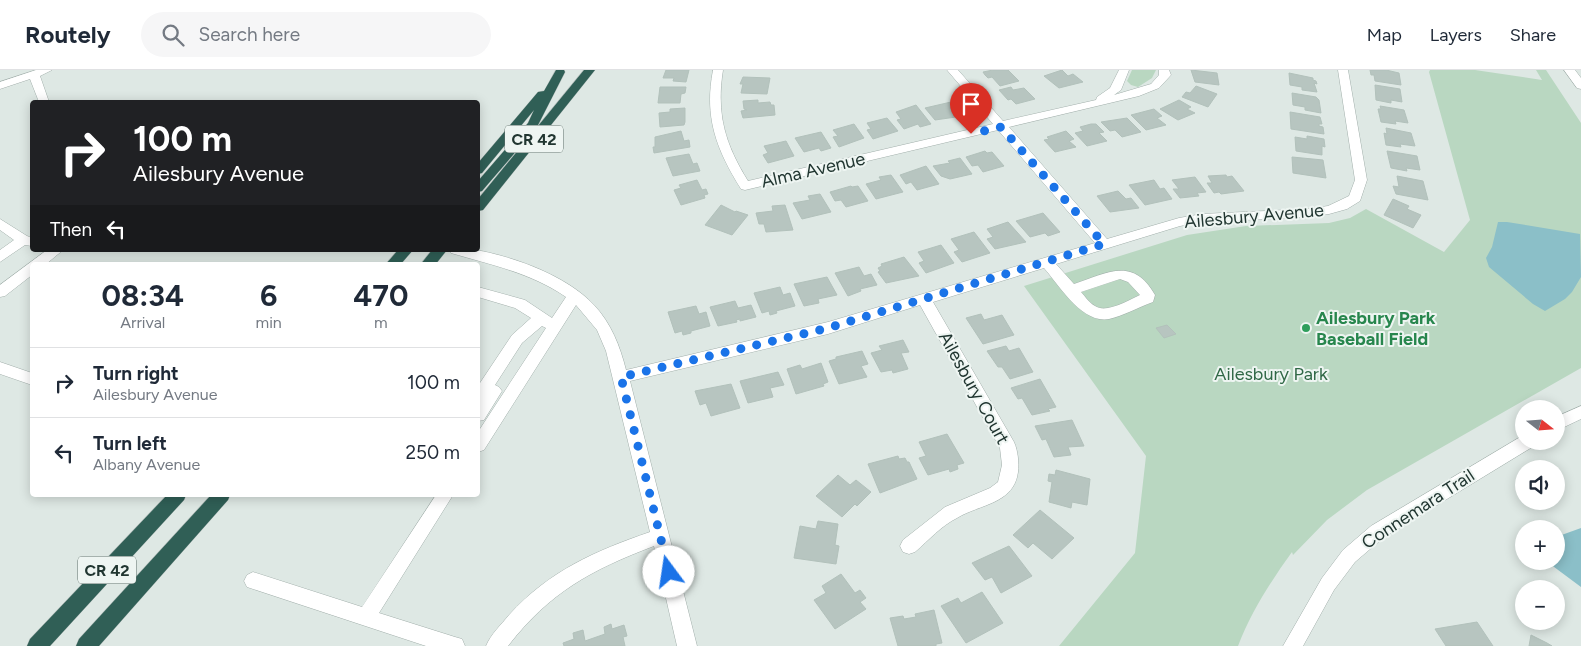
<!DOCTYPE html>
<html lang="en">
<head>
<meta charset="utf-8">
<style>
	:root { --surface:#fff; --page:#f6f6f7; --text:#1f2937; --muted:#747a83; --line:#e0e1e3 }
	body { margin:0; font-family:Figtree,sans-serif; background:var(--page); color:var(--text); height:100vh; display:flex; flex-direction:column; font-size:19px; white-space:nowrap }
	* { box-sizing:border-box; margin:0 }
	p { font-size:16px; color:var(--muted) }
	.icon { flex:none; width:28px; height:28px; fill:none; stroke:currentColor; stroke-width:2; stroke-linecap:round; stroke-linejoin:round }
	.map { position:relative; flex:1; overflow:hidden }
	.details { position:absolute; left:30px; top:192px; width:450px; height:235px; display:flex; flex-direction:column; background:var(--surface); border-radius:5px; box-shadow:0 2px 12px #0003 }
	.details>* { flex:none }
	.hud { position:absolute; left:30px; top:30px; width:450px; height:152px; border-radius:5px; box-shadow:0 2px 12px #0003; background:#202124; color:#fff; overflow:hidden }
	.needle { width:32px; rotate:107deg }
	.buttons { position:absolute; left:1515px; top:330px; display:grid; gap:10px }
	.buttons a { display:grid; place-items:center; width:50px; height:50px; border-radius:50%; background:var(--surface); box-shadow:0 2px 12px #0003; font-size:25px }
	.pin { position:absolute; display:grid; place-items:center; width:42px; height:42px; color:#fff; margin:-51px -21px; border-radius:50% 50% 50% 0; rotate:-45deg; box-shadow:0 0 5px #0007 }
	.pin .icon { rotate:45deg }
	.me { position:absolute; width:55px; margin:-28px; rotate:346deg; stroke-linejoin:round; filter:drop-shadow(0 0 4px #0008) }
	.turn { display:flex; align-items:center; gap:18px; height:105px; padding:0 20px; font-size:22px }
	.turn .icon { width:65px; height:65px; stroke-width:2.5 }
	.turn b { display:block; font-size:35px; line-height:42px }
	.then { display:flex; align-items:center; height:48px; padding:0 20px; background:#0003; gap:10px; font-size:19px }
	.eta { display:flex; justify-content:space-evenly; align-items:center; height:85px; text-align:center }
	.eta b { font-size:30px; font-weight:700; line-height:35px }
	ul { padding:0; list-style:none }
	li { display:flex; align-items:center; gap:15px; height:70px; padding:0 20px; border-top:1px solid var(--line) }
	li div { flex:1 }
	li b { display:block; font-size:19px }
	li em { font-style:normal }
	header { display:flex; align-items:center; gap:30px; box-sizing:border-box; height:70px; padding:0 25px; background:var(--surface); border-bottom:1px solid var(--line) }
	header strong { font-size:24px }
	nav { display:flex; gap:28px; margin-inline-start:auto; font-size:18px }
	.search { width:350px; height:45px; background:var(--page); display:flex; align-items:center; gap:12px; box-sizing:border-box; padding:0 18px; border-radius:28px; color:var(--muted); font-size:19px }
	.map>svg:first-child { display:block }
	.green { fill:#b9d7c1 }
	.water { fill:#8bbfc8 }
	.building { fill:#b7c5c0; stroke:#b2c1bb }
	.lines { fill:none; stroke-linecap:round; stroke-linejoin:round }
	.minor-casing { stroke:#a2afab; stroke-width:1 }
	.highway-casing { stroke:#bcc3c1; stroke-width:1 }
	.minor { fill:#fff; fill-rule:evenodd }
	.highway { fill:#305f56; fill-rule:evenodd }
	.route { stroke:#1a73e8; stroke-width:9; stroke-dasharray:0 16.2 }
	.leisure-dot { fill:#2e9e5b; stroke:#eef5f2; stroke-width:2 }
	.labels { text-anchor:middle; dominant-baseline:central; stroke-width:4; stroke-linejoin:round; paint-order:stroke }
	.shield { fill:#eef5f2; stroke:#5e6f6b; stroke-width:1 }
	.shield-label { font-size:16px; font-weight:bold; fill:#213631 }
	.street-label { font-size:18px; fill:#213631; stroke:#eef5f2 }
	.leisure-label { font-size:18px; font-weight:bold; fill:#27864d; stroke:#eef5f2; text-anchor:start }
	.park-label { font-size:18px; fill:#306846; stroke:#eef5f2 }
</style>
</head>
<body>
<header>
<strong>Routely</strong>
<div class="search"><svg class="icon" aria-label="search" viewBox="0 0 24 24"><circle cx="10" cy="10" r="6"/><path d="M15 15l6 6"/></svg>Search here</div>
<nav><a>Map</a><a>Layers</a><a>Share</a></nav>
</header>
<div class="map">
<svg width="1581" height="576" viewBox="0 0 1581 576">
	<rect width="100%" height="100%" fill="#dee8e4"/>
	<path class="green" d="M1132,0h24l-4,8 -14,9 -7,-2 -4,-4z
		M1430,0h45l67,10 -6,-10h10l35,53v245l-214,122 -40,30 -34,35 -1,-3c-21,29 -41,60 -54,94h-179l76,-93 11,-97 -122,-170 163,-51 59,-9 83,-3 21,-5 16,-9 78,43 26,-32 -41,-148z"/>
	<path class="water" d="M1498,152h9l73,12 1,43 -9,15 -7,7 -20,12 -12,-7 -44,-37 -3,-9 6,-11z
		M1581,458v59l-35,-26h10v-24z"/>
	<path class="building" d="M666,0h23l-3,12 -13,-1 1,-3h-11z
		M993,0h15l11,11 -19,5 -8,-9 -4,1 -3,-3 -2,-3z
		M1062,0l6,6 5,-2 10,8 -24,6 -15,-12z
		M1191,0l26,3 2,12 -24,-3z
		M1370,0h16l13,3 2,12 -26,-4 -1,-6h-3z
		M1289,3l24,5v2l3,1 1,3 -3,-1 3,9 -15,-2v-3l-12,-2z
		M743,7l27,1 -3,16 -26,-1 2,-9h-3z
		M1375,15l25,4 2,13 -11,-2v3l-15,-3z
		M1196,16l21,8 -9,13 -26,-10 4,-5 4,1z
		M660,17h26l-1,6 -4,1 -1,9h-22z
		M1011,17l2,3 11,-2 11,11 -19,5 -5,-5 -3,1 -9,-10z
		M1292,23l24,4 3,3 2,13 -16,-3v-3l-12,-2z
		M758,30v3l12,-1 1,3h3l1,10 -32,3 -2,-7 6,-1 -3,-1 -1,-8z
		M1179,30l12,7 -4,2 8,4 -17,7 -18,-11z
		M951,32l12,14 -28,4 -10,-12z
		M916,35l15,19 -11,3 -2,-3 -14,5 -7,-9 4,-1 -5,-7z
		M1380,36l24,4 4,13 -13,-2 1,3 -15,-2 -3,-13h3z
		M685,38v14l-1,3 -24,2 -1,-14 11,-1v-3z
		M1154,39l8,7 -5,2 9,7 -20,5 -15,-15z
		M1290,42l30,5 2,7h-3v2l4,1 1,7 -33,-5z
		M887,48l11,13 -25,8 -6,-9 4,-1 -4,-6z
		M1127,48l14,14 -19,5 -7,-7 -5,1 -9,-9z
		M854,54l10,14 -25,9 -6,-10 5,-1 -5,-6z
		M1091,54h5l8,8 -5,1 8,8 -20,5 -12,-13 8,-2 -3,-4z
		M1386,58l25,5 4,13 -15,-2 1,3 -15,-2 -2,-12 3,1z
		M681,61l3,10 5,-1 1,7 -36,6 -1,-6h2v-10z
		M1066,61l8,8 -5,2 7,6 -21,5 -11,-12 5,-1 -2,-2z
		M821,62l10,16 -10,3 -2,-3 -15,4 -9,-14z
		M1307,66l17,3 1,8 -3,-1v9l-26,-4 -1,-14 12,2z
		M786,71l8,15 -26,7 -5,-8 5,-2 -4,-7z
		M985,81l2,2 5,-1 12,14 -21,6 -5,-7 -6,1 -6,-9z
		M1387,81l30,5 3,14 -14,-2 1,3 -16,-3z
		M689,84l4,10 4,-1 3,8 -27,5 -7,-18z
		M1292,87l31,3 3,18 -33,-5z
		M960,88l12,16 -22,5 -9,-3 -8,-10 17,-3 -2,-2z
		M926,96l13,18 -22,6 -6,-8 -5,2 -6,-9z
		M891,105l12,17 -27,7 -10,-15 15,-4 -2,-3z
		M1226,105l1,2 5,-1 12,15 -23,3 -2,-2 -5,1 -7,-10h5l-4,-7z
		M1397,106l26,5 5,19 -32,-6 -3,-8 6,1z
		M1195,107l11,15 -9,1 2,3 -19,2 -7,-9h6l-7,-9z
		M697,110l5,10 4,-1 2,5 -4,1 1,3 -24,7 -7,-15 7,-2 -2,-3z
		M1154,110l6,9 4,-1 8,11 -27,6 -16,-20z
		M851,116l1,1 6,-1 10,15 -22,6 -5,-7 -6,1 -5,-9z
		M1118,121l8,8 5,-1 8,10 -29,4 -13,-16z
		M820,124l11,18 -29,7 -9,-16 17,-3 -2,-4z
		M1393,129l16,7 -2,3 14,6 -8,13 -29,-13z
		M721,135l14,7 1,-1 12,4 -16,20 -27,-10z
		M785,135l8,25 -27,2 -2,-8h-5l-3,-11 17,-2 -1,-5z
		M1043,143l17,19 -12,4 -3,-3 -15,4 -14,-16z
		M1008,152l18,20 -31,7 -8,-10 6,-2 -6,-8z
		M974,162l16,21 -28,9 -8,-10 5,-2 -8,-11z
		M941,175l13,18 -28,10 -7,-10 5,-2 -6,-9z
		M904,187l15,19 -33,7 -8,-11 2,-1 -2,-3 4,-2 -1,-2z
		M859,197l5,9 7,-2 6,11 -17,4 1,2 -13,5 -13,-23z
		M827,207l10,18 -19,4 1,4 -15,3 -10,-22z
		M780,217l3,8 7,-2 5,13 -19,5 1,2 -7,2 -1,-4 -7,2 -8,-20z
		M735,231l3,7 13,-3 5,12 -16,4v-2l-4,1 1,2 -19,4 -8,-19z
		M696,236l3,8 7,-2 4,14 -19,5v2l-8,2 -1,-4 -7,2 -7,-21z
		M981,244l3,6 18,-5 12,20 -31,9 -17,-26z
		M1167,255l9,9 -12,4 -8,-10z
		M903,270l6,12 -8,1 7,16 -15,4 -1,-3 -11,2 -10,-19 11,-3 -3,-4z
		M1006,276l3,5 10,-3 14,24 -23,7 -8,-12h-4l-11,-16z
		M862,281l6,13 -7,2 6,11 -28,7 -10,-23 7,-2v-2z
		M821,293l7,19 -5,2 1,2 -28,8 -9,-25 13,-4 2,4z
		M778,302l6,13 -14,3 3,9 -25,6 -8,-22z
		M1040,309l16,28 -8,2 2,2 -18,4 -10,-17 -4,1 -7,-11z
		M731,314l9,24 -29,8 -5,-13 -6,2 -5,-14z
		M1072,350l12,26 -16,1 3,8 -17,2 -8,-18 -4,1 -7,-14z
		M947,364l17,29 -7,2 1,4 -8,3 -1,-3 -21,6 -9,-17 7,-2 -7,-14z
		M898,386l1,3 6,-1 2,4h2l8,17 -37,14 -12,-29z
		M1056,400l34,9 -3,26 -15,-3 -1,6 -22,-6 3,-20 -4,-1 1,-7 6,1z
		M838,405l12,10 6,-5 15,12 -14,14 -2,-2 -13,13 -26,-21z
		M1040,440l34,28 -22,21 -19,-16 -5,5 -15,-13z
		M818,451l20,3 -3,21 4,1 -3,18 -42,-6 6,-32 16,3z
		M1009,476l23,30 -31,17 -9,-16 -7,3 -13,-17z
		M841,504l14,19 5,-3 6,8 -6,4 6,7 -31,20 -21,-29 12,-7 -4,-7z
		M982,522l21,31 -37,20 -25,-37 17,-8 3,5z
		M934,540l8,33 -6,1v2h-38l-8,-28 13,-2 1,3 12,-2 -1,-3z
		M1477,552l16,24h-47l-11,-17z
		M611,554l1,5 12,-4 3,11 -4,1 2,9h-61l-1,-3 11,-4 -1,-6 10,-3 2,11 20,-7 -1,-7z
		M1531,565l16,8 5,3h-23z"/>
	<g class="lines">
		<g class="minor-casing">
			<path id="minor" d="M36,0h16l-12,6 9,26h-10l-9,-23 -30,10v-7z
				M713,0h10c-7,44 2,74 25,111l245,-57 -46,-54h11l45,51 93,-21 1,-3 13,-9 9,-18h10l-8,20 -7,5 37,-11 8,-9v-5h10l2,5 -12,13 -20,8 -130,31 98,112 72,-21 23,-4 105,-5 21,-3 21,-10 6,-16 -17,-110h10l19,110 -7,21 -13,8 -18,5 -22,3 -105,5 -22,4 -124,38 18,20c33,-11 59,-28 81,11l-2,7c-14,5 -30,14 -44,17 -27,5 -50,-34 -65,-51l-111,34 81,140c4,9 5,21 4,30 -4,32 -38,32 -61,46 -16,8 -28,22 -42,34l-6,2 -6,-2 -3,-6 3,-6 42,-33 45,-19 8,-6 4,-17 -2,-17 -80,-143 -92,29 -198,47 67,265h-20l-23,-100c-63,24 -104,46 -146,100h-22c5,-12 15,-21 23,-31 40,-44 86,-64 141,-83l-44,-181 -9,-21 -21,-25 -92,145 -6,2v-20l68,-104 -4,-2 -20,17 -27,42 4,2 3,4 -18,29 -6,1v-35l34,-51 19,-17 -16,-10 -37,-11v-10l47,13 27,18 14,-21c-35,-24 -74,-32 -115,-44l-2,-3c9,0 19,-1 27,0 39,7 91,26 118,55 17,18 26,41 32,65l202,-48 267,-79 -97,-113 -253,60 -4,-1c-25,-40 -37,-72 -28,-119zM1120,209l8,3 12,13c-11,5 -34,19 -45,11 -6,-3 -10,-10 -14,-14z
				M1564,0h11l6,8v11l-4,-1z
				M0,149l27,17 5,2v8l-7,-1 -25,17v-12l14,-10 -14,-10z
				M47,180h16l-18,15h-13v10l-27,21 -5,1v-12z
				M0,292l32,11v12l-32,-11z
				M1581,336v13l-25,12v-14z
				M1522,366h2v5h12l-2,5 -151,92 -28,24 -21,28 -31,56h-20l39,-68 21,-28 28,-24z
				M436,425h17l-74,118 76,24 7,2 3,7h-39l-179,-59 -3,-6 3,-6 6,-3 109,35z"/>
		</g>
		<g class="highway-casing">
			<path id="highway" d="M556,0h8l1,2 -28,55 -55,64 -4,1v-11l50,-58 6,-13 -52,63 -4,1v-11l60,-71 6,-1z
				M584,0h11l-112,140 -5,1v-12z
				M398,180h15l-13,15h-15z
				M432,180h15l-12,15h-15z
				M167,425h19l-2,5 -134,146h-23l3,-7z
				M211,425h19l-2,5 -129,146h-23l3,-7z"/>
		</g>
		<use href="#minor" class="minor"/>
		<use href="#highway" class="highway"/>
	</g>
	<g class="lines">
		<path class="route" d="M669,502l-48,-195 207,-49 276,-84 -103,-117 -30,7"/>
	</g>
	<circle class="leisure-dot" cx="1306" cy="258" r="5"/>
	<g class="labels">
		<g class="shield">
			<rect x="505" y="55.5" width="58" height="27" rx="4"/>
			<rect x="78" y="486.5" width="58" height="27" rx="4"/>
		</g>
		<g class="shield-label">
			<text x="534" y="69">CR 42</text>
			<text x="107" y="500">CR 42</text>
		</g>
		<g class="street-label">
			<text transform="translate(813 100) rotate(-13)">Alma Avenue</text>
			<text transform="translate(1254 146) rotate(-5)">Ailesbury Avenue</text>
			<text transform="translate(974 318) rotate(61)">Ailesbury Court</text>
			<text transform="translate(1418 439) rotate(-33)">Connemara Trail</text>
		</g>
		<g class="leisure-label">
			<text x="1316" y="248">Ailesbury Park<tspan x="1316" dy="21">Baseball Field</tspan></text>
		</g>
		<g class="park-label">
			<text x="1271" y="304">Ailesbury Park</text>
		</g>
	</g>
</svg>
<div class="buttons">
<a><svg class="needle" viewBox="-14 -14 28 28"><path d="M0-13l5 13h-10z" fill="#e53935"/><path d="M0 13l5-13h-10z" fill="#747a83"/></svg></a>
<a><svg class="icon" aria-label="sound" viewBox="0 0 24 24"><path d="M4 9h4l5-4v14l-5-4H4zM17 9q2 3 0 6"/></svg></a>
<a>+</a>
<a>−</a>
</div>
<div class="pin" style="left:971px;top:64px;background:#d93025"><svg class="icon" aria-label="arrive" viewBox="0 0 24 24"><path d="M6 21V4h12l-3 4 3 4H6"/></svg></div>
<svg class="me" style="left:669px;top:502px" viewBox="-20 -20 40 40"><circle r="19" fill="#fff"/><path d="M0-13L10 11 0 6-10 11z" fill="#1a73e8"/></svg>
<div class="hud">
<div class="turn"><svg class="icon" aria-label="right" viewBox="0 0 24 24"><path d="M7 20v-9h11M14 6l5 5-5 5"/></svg><div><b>100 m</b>Ailesbury Avenue</div></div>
<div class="then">Then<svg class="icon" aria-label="left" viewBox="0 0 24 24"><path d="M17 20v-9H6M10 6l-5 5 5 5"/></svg></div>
</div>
<section class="details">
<div class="eta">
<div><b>08:34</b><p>Arrival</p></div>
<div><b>6</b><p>min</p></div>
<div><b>470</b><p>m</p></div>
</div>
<ul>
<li><svg class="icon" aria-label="right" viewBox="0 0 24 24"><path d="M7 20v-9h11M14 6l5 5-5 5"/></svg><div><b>Turn right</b><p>Ailesbury Avenue</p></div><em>100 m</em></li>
<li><svg class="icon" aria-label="left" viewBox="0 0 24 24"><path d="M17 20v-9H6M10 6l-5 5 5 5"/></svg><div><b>Turn left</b><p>Albany Avenue</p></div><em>250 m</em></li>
</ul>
</section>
</div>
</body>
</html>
